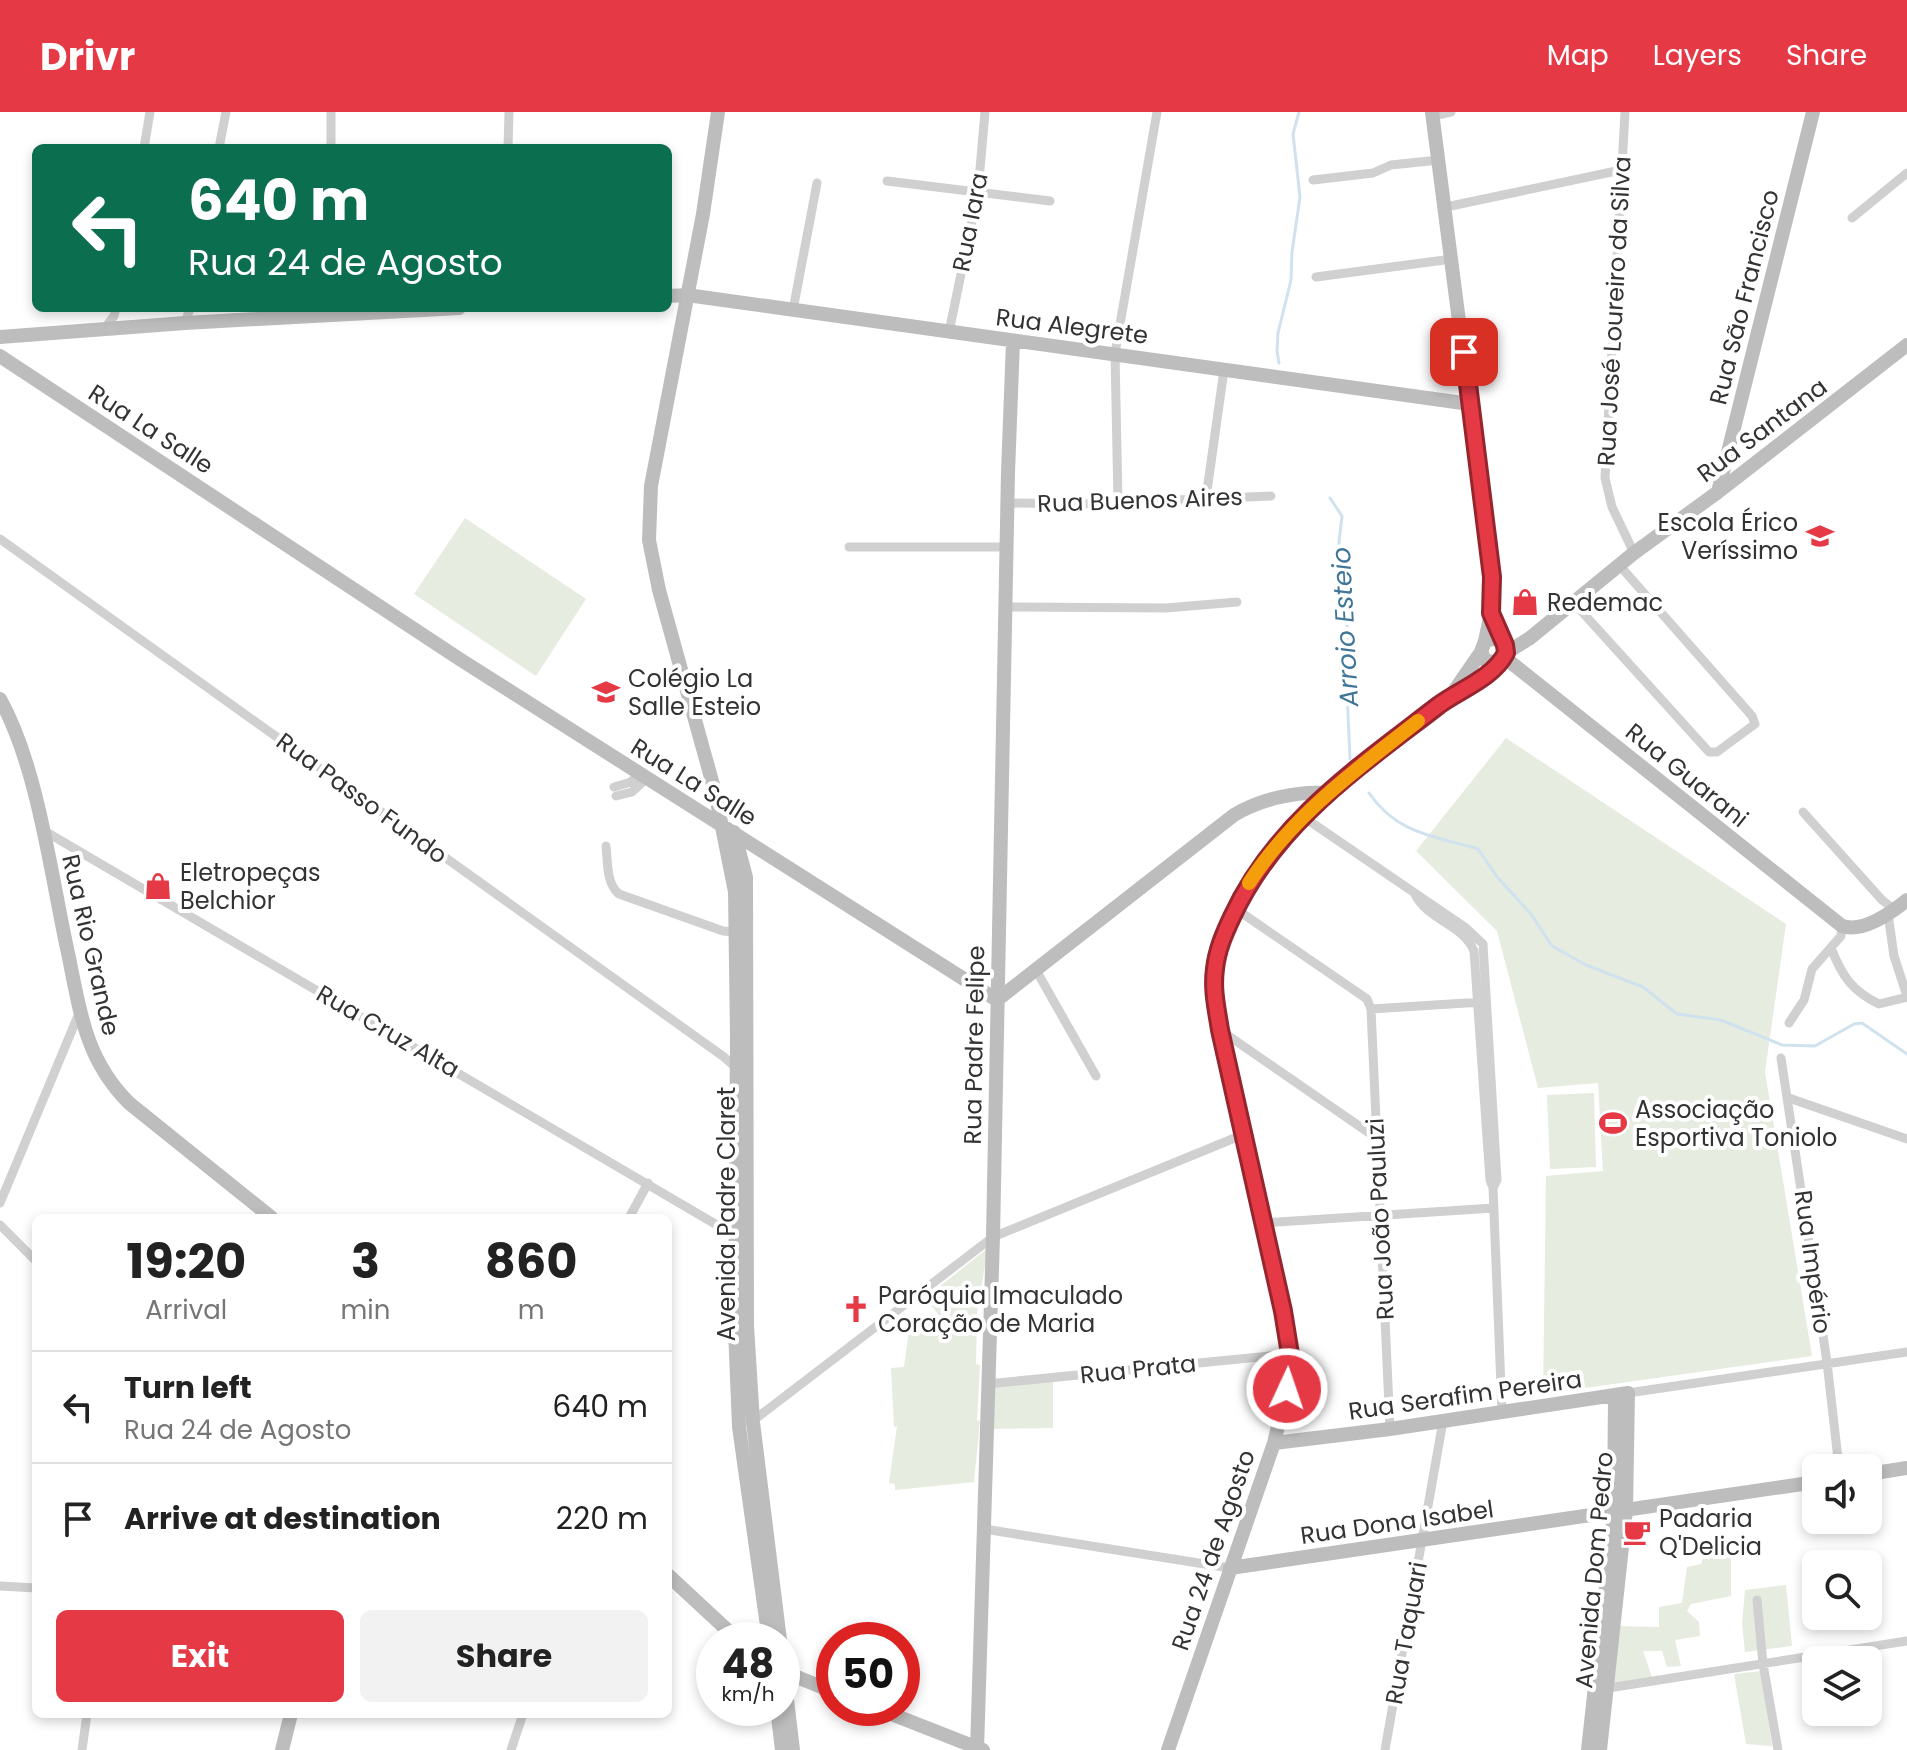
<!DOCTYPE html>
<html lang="en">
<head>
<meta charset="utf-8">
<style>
	:root { --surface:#fff; --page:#f2f2f2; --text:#222; --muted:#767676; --line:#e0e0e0; --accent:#e63946 }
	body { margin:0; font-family:Poppins,sans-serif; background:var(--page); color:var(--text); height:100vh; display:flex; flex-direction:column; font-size:30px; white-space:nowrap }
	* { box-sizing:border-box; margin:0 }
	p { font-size:26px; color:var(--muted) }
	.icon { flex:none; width:44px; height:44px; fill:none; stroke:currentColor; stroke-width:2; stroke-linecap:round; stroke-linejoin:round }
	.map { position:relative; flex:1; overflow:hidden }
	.details { position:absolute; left:32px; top:1102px; width:640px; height:504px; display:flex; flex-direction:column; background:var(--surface); border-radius:12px; box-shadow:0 4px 12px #0003 }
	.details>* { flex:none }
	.guide { position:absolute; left:32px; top:32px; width:640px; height:168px; border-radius:12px; box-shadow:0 4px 12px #0003; background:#0b6e4f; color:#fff; overflow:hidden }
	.buttons { position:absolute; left:1802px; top:1342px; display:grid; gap:16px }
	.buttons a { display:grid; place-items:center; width:80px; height:80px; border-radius:12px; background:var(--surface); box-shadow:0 4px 12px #0003; font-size:40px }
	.speed { position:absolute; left:696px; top:1510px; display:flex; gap:16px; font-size:40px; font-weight:700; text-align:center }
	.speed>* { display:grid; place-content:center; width:104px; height:104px; border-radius:50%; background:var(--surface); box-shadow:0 4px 12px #0003; line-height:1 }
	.speed small { font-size:20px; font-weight:400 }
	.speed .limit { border:12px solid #d22; background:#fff; color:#111 }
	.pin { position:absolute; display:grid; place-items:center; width:68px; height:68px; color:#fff; margin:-34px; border-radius:16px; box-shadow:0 4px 12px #0006 }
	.me { position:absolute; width:88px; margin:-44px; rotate:3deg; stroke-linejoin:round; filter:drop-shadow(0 0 6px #0008) }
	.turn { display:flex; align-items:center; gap:28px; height:168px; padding:0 24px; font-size:36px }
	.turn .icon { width:104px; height:104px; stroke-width:2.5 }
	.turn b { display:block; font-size:56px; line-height:68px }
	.eta { display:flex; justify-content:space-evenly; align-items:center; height:136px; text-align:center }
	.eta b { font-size:48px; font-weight:700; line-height:56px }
	.button { display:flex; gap:16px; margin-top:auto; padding:16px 24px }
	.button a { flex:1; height:92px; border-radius:12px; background:var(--accent); color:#fff; font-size:32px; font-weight:700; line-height:92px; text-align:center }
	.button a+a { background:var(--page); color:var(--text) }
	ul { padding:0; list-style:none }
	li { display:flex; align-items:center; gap:24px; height:112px; padding:0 24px; border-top:2px solid var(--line) }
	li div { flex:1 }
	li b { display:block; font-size:30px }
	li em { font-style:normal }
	header { display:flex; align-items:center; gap:48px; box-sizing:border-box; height:112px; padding:0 40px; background:var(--accent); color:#fff }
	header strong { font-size:38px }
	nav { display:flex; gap:44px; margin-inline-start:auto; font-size:28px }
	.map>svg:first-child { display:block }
	.green { fill:#e6ecdf }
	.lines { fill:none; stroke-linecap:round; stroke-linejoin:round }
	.stream { stroke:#cfe2ee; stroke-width:3 }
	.street { stroke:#d0d0d0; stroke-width:9 }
	.secondary { stroke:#bdbdbd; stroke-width:14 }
	.route-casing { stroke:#96252e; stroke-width:20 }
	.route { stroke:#e63946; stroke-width:14 }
	.slow { stroke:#f59e0b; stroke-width:14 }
	.labels { text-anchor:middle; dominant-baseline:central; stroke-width:8; stroke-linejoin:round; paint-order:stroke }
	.street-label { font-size:24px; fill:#333; stroke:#fff }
	.poi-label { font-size:24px; fill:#333; stroke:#fff; text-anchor:start }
	.water-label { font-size:26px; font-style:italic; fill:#3f7597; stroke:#fff }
</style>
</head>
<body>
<header>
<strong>Drivr</strong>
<nav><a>Map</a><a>Layers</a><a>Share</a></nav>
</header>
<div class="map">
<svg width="1907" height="1638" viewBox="0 0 1907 1638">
	<rect width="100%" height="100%" fill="#fff"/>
	<path class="green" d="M465,406l121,81 -50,77 -122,-82z
		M1506,626l280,186 -21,148 47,284 -269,38 3,-218 57,-5 -5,-88 -60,5 -41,-157 -81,-80z
		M1594,981l2,74 -46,2 -3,-74z
		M988,1136l-11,66 -1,50 4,1 -3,55 3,1 -6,61 -79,8v-6l-6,-1 8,-57 -3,1 -3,-59 13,-1 6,-44 32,-4 -17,-21z
		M1053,1269v47l-62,1v-43z
		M1706,1438l25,7v39l-40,8 -4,7 12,11 1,14 -25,4 6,26 -14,1 -5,-16h-19l9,26 -45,7 10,-58 42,1v-20l23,-4 5,-36 14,-3z
		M1786,1473l6,61 -47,6 -3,-28 3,-34z
		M1761,1559l11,75 -26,-2 -12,-70z"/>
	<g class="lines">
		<path class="stream" d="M1279,251l-2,-12 1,-18 13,-53 1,-28 8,-55 -7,-63 6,-22
			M1330,386l12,18 -3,26 9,92 -2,34 4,91
			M1369,681c28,41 65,43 109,56l20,29 33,36 21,32 34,19 57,22 34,27 44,6 61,25 33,1 39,-22 8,-1 45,31"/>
		<path class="street" d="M331,0v36
			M1625,0l-20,366 7,29 22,46
			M1433,4l18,-4
			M144,36l6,-36
			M219,36l7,-36
			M508,36l1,-36
			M1313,68l60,-7 18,-8 48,-5
			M887,69l163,20
			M1446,95l175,-37
			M1852,106l55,-45
			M1316,165l136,-18
			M793,198l24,-127
			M185,211l5,-15
			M105,216l9,-12 2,-8
			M949,220l29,-140 7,-80
			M1206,386l18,-128
			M1118,390l-3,-149 42,-241
			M1008,391l72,1 191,-8
			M0,427l724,518 12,11
			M849,435h157
			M1574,491l135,149h8l38,-28 -3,-8 -132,-150
			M1006,495l160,1 71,-6
			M614,675l17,-5 8,-9
			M616,684l16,-4 15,-14
			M1803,700l79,88 13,10
			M1302,704l164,112 17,16 14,236 -4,8
			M41,717l693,406
			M606,734c2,17 0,37 13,48l104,37 12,1
			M1415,782c12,26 48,30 59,57l16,229 3,8 9,224
			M1236,797l131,90 4,10 111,-7
			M1888,802l6,42 13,40
			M1831,836c11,28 21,43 48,56l28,-7
			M1036,858l60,106
			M1371,897l19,420
			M1789,911l15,-23 8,-31 29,-33 1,-10
			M1220,918l155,107
			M1781,946l46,304 12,106
			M1789,986l118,41
			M0,1091l80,-192
			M629,1106l19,-35
			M1261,1111l233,-15
			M0,1113l36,36
			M987,1272l303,-30
			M1628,1281l279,-41
			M750,1311l243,-186 249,-102
			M984,1417l246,39
			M0,1474l36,2
			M1757,1488l6,64 15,86
			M1602,1577l305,-48
			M82,1638l5,-36
			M511,1638l12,-36
			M1385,1638l58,-329"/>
		<path class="secondary" d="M718,0l-15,102 -52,272 -2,54 10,50 56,202 20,100 2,144 -2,293 4,98 30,213
			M1432,0l60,465 -1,36 -6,28
			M668,184l19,-1 783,109
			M0,225l185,-14 274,-15
			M0,244l461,304 536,340
			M1718,380l95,-380
			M1492,505l13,28 1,8 -8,10 -13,-3 -4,-8 4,-11 12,-3 6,4
			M1506,541l24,-15 104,-85 84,-61 189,-147
			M1504,545l338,269c21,7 49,-13 65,-26
			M1452,582l29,-42
			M0,587c38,68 51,177 68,254 12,58 17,106 61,150l143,115
			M734,720l12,45 1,449 6,96 27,218
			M997,888l237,-185c27,-16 62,-24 93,-22
			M1274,1331l116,-14 238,-36 -2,117 -26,240
			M1868,1362l39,-6
			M1230,1456l586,-86
			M668,1463l70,65
			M782,1546l11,92
			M782,1559l52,21
			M777,1596l5,42
			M876,1596l107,42
			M282,1638l9,-36
			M977,1638l16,-513 15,-764 5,-132
			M1168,1638l106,-307 13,-54 3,-35 -7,-43 -63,-281c-3,-20 -8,-40 -5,-61 2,-19 9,-35 17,-52 45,-97 130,-152 212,-215 19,-15 35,-20 54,-39
			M1588,1638l26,-237 1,-117"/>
	</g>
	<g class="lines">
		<g class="route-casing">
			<path id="route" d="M1287,1277l3,-35 -7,-43 -63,-281c-3,-20 -8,-40 -5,-61 2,-19 9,-35 17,-52 44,-95 127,-150 207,-212 22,-16 54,-27 67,-52l-1,-8 -14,-32 1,-36 -28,-225"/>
		</g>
		<use href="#route" class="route"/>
		<path class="slow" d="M1249,771c44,-68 107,-113 169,-162"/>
	</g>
	<defs>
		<g id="school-bare" transform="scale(2.16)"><path d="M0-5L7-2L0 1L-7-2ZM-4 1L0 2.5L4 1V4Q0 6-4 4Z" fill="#e63946" stroke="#fff" stroke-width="2.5" paint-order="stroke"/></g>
		<g id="shop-bare" transform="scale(2.16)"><path d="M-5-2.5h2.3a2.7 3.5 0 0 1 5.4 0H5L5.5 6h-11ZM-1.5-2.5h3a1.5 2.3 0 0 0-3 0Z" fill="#e63946" stroke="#fff" stroke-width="2.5" paint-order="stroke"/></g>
		<g id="stadium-bare" transform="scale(2.16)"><path d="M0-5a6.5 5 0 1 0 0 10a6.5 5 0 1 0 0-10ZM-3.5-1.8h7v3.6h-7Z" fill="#e63946" stroke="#fff" stroke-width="2.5" paint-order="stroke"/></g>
		<g id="church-bare" transform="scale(2.16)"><path d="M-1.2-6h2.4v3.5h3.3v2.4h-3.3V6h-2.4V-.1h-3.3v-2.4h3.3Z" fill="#e63946" stroke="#fff" stroke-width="2.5" paint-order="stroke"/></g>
		<g id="cafe-bare" transform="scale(2.16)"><path d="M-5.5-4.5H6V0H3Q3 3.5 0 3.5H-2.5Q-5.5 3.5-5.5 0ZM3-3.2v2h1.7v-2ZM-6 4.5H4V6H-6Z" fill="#e63946" stroke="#fff" stroke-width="2.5" paint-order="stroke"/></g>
	</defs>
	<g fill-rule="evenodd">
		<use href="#school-bare" x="1820" y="424"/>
		<use href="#shop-bare" x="1525" y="490"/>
		<use href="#school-bare" x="606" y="580"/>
		<use href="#shop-bare" x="158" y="774"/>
		<use href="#stadium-bare" x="1613" y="1011"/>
		<use href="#church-bare" x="856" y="1197"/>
		<use href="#cafe-bare" x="1637" y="1420"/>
	</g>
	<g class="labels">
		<g class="street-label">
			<text transform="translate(970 110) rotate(-79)">Rua Iara</text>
			<text transform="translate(1744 185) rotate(-76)">Rua São Francisco</text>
			<text transform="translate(1614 199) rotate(-87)">Rua José Loureiro da Silva</text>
			<text transform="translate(1072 214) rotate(7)">Rua Alegrete</text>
			<text transform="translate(151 317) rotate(33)">Rua La Salle</text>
			<text transform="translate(1762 318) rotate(-37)">Rua Santana</text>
			<text transform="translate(1140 388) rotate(-2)">Rua Buenos Aires</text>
			<text transform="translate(1687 663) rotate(39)">Rua Guarani</text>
			<text transform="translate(694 670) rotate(32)">Rua La Salle</text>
			<text transform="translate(362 686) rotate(36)">Rua Passo Fundo</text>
			<text transform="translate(91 833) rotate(77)">Rua Rio Grande</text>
			<text transform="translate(388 919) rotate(30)">Rua Cruz Alta</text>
			<text transform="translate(974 933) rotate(-89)">Rua Padre Felipe</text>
			<text transform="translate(726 1102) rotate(-90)">Avenida Padre Claret</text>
			<text transform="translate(1380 1107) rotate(-93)">Rua João Pauluzi</text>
			<text transform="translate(1813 1150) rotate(82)">Rua Império</text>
			<text transform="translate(1138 1257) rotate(-6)">Rua Prata</text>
			<text transform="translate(1465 1283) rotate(-8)">Rua Serafim Pereira</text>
			<text transform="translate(1397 1410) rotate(-8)">Rua Dona Isabel</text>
			<text transform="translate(1213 1438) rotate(-71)">Rua 24 de Agosto</text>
			<text transform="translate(1594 1458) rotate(-85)">Avenida Dom Pedro</text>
			<text transform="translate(1406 1521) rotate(-80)">Rua Taquari</text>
		</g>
		<g class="poi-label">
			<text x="1798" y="410" text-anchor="end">Escola Érico<tspan x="1798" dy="28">Veríssimo</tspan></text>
			<text x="1547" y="490">Redemac</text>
			<text x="628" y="566">Colégio La<tspan x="628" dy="28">Salle Esteio</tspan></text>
			<text x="180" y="760">Eletropeças<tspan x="180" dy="28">Belchior</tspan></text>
			<text x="1635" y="997">Associação<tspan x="1635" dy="28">Esportiva Toniolo</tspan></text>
			<text x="878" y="1183">Paróquia Imaculado<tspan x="878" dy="28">Coração de Maria</tspan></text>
			<text x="1659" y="1406">Padaria<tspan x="1659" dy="28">Q'Delicia</tspan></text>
		</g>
		<g class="water-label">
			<text transform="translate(1345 515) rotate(-93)">Arroio Esteio</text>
		</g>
	</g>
</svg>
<div class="buttons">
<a><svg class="icon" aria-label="sound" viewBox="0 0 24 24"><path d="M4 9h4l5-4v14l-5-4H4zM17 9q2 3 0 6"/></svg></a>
<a><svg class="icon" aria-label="search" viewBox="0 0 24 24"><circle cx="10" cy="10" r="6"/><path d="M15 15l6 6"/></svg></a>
<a><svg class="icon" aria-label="layers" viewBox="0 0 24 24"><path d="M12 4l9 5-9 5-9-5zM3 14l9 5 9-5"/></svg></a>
</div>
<div class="speed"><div>48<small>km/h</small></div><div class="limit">50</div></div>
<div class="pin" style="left:1464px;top:240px;background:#d93025"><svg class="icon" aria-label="arrive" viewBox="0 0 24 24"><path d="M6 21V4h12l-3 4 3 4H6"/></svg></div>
<svg class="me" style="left:1287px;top:1277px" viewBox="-20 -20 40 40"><circle r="17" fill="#e63946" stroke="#fff" stroke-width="3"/><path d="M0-11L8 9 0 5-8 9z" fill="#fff"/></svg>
<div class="guide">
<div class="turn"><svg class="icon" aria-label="left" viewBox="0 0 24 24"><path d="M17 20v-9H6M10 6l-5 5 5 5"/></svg><div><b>640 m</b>Rua 24 de Agosto</div></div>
</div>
<section class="details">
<div class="eta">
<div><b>19:20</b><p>Arrival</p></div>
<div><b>3</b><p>min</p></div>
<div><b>860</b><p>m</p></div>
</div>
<ul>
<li><svg class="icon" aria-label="left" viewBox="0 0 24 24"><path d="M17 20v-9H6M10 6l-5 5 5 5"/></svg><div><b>Turn left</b><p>Rua 24 de Agosto</p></div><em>640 m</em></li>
<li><svg class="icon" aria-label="arrive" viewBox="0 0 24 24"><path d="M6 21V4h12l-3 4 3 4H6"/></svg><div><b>Arrive at destination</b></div><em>220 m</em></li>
</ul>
<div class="button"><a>Exit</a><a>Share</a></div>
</section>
</div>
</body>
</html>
